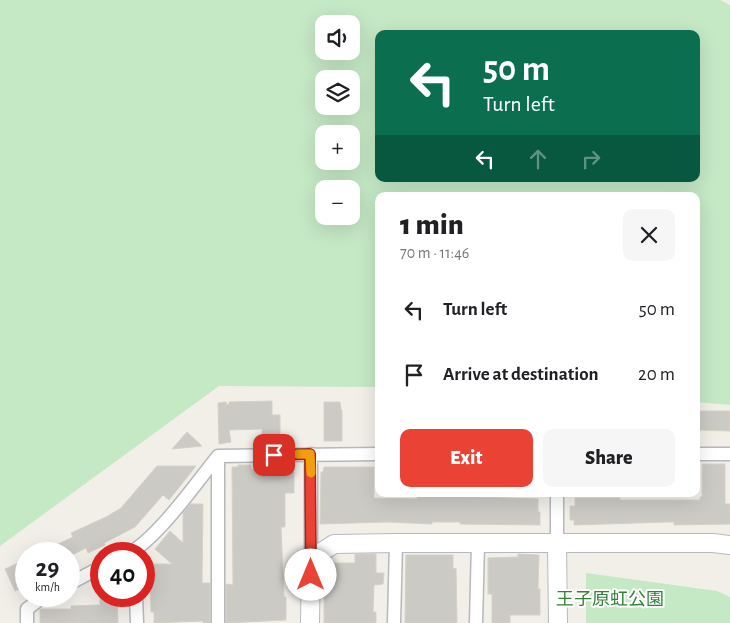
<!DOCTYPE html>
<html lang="en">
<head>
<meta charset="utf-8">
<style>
	:root { --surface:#fff; --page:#f6f6f6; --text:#202124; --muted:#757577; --accent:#ea4335 }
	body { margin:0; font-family:"Alegreya Sans","Noto Sans JP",sans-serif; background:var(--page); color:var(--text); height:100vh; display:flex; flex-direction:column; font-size:19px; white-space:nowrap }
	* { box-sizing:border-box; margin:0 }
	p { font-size:16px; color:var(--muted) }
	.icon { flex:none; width:28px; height:28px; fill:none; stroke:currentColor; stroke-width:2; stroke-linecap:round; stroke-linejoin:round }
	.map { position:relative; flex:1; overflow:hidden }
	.sheet { position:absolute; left:375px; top:192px; width:325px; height:305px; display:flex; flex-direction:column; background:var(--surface); border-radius:10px; box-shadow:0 5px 20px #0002 }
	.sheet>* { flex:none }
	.guide { position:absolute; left:375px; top:30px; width:325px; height:152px; border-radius:10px; box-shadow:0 5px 20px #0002; background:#0b6e4f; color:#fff; overflow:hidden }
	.controls { position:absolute; left:315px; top:15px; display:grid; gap:10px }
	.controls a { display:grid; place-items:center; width:45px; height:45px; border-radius:10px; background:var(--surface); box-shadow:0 5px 20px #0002; font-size:25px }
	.speed { position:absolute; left:15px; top:542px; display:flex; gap:10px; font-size:25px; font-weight:700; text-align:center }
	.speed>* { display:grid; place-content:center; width:65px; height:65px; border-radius:50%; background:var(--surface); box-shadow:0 5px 20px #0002; line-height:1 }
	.speed small { font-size:12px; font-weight:400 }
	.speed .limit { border:8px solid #d22; background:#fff; color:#111 }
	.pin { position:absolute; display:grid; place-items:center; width:42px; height:42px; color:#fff; margin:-21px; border-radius:10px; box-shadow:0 2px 8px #0006 }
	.me { position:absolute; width:55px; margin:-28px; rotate:0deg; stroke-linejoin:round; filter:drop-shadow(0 0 4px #0008) }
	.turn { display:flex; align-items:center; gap:18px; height:105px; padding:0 25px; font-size:22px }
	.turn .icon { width:65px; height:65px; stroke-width:2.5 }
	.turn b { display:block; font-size:35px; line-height:42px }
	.lanes { display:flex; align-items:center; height:48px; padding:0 25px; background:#0003; justify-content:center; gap:25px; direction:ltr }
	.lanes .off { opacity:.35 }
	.round { display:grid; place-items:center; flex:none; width:52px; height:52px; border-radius:10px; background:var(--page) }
	.head { display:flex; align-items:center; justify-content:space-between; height:85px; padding:0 25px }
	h1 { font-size:30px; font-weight:800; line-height:38px }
	.primary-button { display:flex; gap:10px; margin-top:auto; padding:10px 25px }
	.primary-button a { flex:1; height:58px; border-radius:10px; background:var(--accent); color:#fff; font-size:20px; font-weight:800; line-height:58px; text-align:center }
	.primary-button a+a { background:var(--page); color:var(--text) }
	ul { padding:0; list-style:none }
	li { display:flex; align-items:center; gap:15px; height:65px; padding:0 25px }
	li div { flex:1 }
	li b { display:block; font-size:19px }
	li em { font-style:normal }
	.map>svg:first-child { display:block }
	.green { fill:#c5e8c5; fill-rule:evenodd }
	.building { fill:#cccac5; stroke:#d6d1c6 }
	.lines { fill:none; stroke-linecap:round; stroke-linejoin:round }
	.street-casing { stroke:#b5b8bc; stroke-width:15 }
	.secondary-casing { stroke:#b6babf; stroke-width:20 }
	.street { stroke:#fff; stroke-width:12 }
	.secondary { stroke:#fff; stroke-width:18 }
	.route-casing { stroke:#982c22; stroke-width:12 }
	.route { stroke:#ea4335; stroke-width:9 }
	.slow { stroke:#f59e0b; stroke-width:9 }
	.labels { text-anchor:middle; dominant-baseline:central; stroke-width:4; stroke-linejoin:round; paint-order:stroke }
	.park-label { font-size:18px; fill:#348238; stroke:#fff }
</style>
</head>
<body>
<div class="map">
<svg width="730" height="623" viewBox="0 0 730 623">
	<rect width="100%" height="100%" fill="#f1efe8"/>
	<path class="green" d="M0,0h720l10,5v400l-34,-3v-206h-317v191l-160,-1 -219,160zM324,24h27v27h-27zM379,34h317v145h-317zM324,79h27v27h-27zM324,134h27v27h-27zM324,189h27v27h-27z
		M586,573l131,18 13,6v26h-144z"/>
	<path class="building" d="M272,401v14h8v26l-18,1v-13l-33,1 2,12 -12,2 -1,-41 8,-1 1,3 2,-1v-2z
		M324,402h16l1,8h1v31h-18z
		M696,411h34v20l-34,-1z
		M187,432l15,14 -30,3z
		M702,464h23v40h5v20l-56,1v-3h-6l-94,3v-5h-4v-14h5v-8h45v2h80v-3h2z
		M238,465h13v4l43,3v21h-9v34h-4l3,70h2v23l-60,3v-39l7,1 -1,-118h6z
		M157,466h39l-27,34 -6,-5 -28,32 -31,16 1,2 -17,8 -2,-5 -12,6h-37l36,-17 -2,-4 35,-16 15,-9z
		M324,467h50v31l43,1v-3h27l94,3v13h2v13l-80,-1v-2h-28v2l-45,-2 -67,2 1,-52h2z
		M190,504h13l-1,79h8v40h-7v-2l-49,2v-11h-3l-1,-48h22l-17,-15 15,-18 13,12v-30z
		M355,554h21v19h8l-1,11 -9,1 -1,27h3v11h-52v-33h5v-20h3v-7h23z
		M518,554l21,1 -1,34h2v26h-30v8h-18v-29h-4v-36l30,-1z
		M406,555h47v14l3,-1 1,55h-52z
		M23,561l3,7v18l-11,5 -10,-22z
		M100,596h17l1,27h-78v-14h31v-3l29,-1z"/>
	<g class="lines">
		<g class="street-casing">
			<path id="street" d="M311,454v105
				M696,454h34
				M557,494v50
				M128,554c30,-16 68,-71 90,-98l161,-2
				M69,584l32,-17
				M136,596l1,27
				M27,623v-14l17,-13
				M218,623v-167
				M394,623l2,-80
				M476,623l2,-80"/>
		</g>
		<g class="secondary-casing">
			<path id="secondary" d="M557,544l1,79
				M310,623l1,-64 23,-15 62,-1h317l17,2"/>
		</g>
		<use href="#street" class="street"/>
		<use href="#secondary" class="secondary"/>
	</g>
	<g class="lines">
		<g class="route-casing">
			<path id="route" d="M274,455l36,-1 1,121"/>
		</g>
		<use href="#route" class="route"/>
		<path class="slow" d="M298,454h12l1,19"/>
	</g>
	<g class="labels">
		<g class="park-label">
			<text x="610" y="600">王子原虹公園</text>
		</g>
	</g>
</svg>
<div class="controls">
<a><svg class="icon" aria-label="sound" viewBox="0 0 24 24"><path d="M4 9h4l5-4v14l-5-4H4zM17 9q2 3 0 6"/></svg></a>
<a><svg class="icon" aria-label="layers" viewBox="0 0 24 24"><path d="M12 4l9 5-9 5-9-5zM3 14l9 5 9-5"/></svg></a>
<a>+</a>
<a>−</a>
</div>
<div class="speed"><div>29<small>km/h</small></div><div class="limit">40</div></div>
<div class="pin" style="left:274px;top:455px;background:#d93025"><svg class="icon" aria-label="arrive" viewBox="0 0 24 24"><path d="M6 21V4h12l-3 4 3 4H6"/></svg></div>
<svg class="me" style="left:311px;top:575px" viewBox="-20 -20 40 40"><circle r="19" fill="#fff"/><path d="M0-13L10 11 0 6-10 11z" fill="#ea4335"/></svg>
<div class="guide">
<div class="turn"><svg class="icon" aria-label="left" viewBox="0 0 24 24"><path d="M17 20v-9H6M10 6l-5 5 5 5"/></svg><div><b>50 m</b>Turn left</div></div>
<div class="lanes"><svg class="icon" aria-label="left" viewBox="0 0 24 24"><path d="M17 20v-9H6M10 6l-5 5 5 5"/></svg><svg class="icon off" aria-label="ahead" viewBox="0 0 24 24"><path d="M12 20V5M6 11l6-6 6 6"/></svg><svg class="icon off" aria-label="right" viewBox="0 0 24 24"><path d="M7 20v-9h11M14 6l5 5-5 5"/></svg></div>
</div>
<section class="sheet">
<div class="head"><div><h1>1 min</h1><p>70 m · 11:46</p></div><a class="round"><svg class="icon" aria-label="close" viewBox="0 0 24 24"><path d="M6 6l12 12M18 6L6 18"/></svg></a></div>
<ul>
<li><svg class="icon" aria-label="left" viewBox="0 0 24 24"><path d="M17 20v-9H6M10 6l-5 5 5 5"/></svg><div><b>Turn left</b></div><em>50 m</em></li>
<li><svg class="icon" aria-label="arrive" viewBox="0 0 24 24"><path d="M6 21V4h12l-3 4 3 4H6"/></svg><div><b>Arrive at destination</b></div><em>20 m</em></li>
</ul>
<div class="primary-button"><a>Exit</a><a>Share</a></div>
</section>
</div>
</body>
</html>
